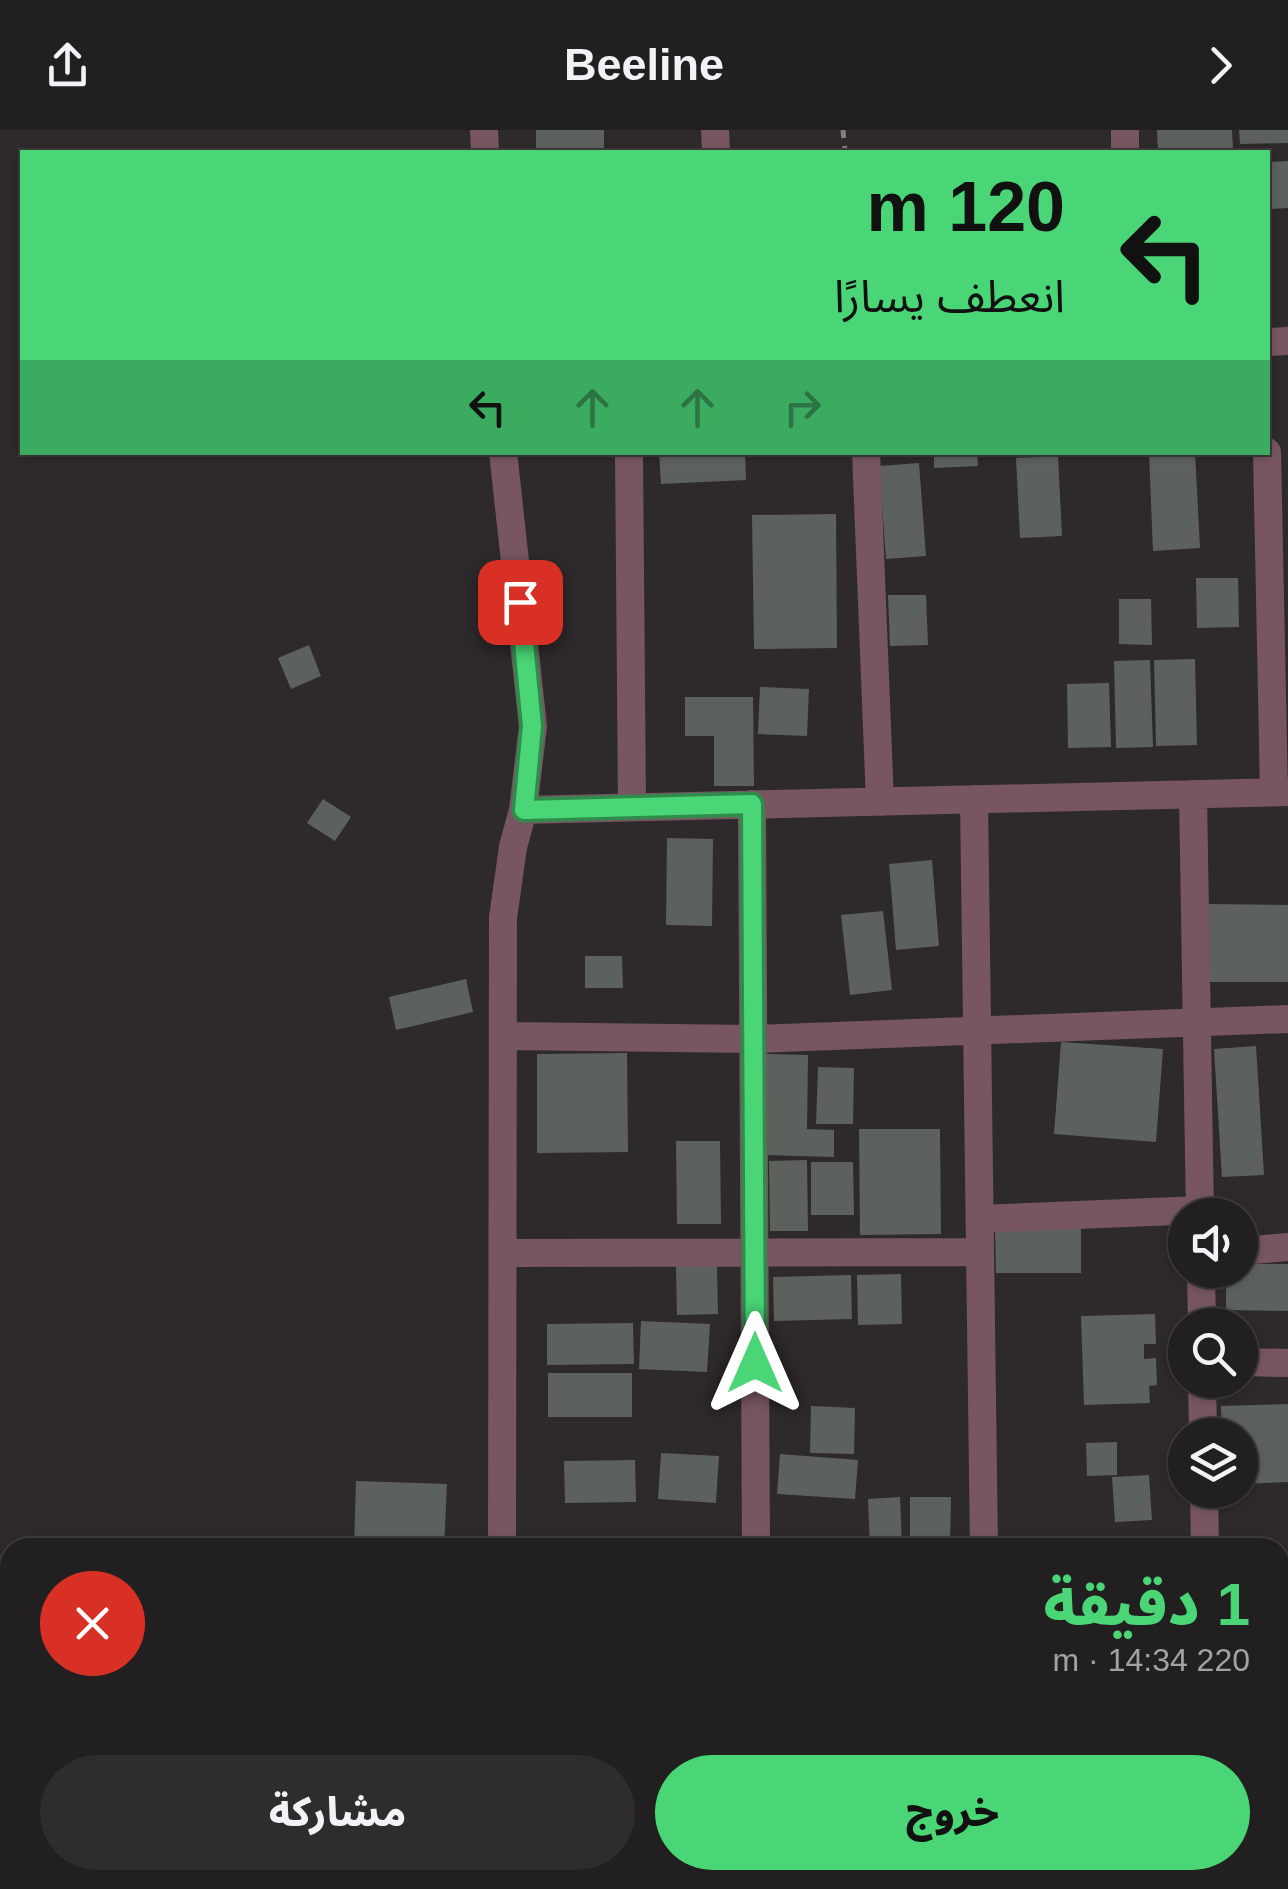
<!DOCTYPE html>
<html lang="ar">
<head>
<meta charset="utf-8">
<style>
	:root { --surface:#221f20; --page:#2e2c2d; --text:#f1f3f6; --muted:#a2a2a5; --line:#3f3d3e; --accent:#4ad677 }
	body { margin:0; font-family:Arial,"Noto Sans Arabic",sans-serif; background:var(--page); color:var(--text); direction:rtl; height:100vh; display:flex; flex-direction:column; font-size:38px; white-space:nowrap }
	* { box-sizing:border-box; margin:0 }
	p { font-size:32px; color:var(--muted) }
	.icon { flex:none; width:55px; height:55px; fill:none; stroke:currentColor; stroke-width:2; stroke-linecap:round; stroke-linejoin:round }
	.map { position:relative; flex:1; overflow:hidden; direction:ltr }
	.side { position:absolute; left:0px; top:1408px; width:1290px; height:352px; display:flex; flex-direction:column; background:var(--surface); border-radius:30px 30px 0 0; box-shadow:0 2px 8px #0004,0 0 0 2px var(--line); direction:rtl }
	.side>* { flex:none }
	.top-card { position:absolute; left:20px; top:20px; width:1250px; height:305px; border-radius:0px; box-shadow:0 2px 8px #0004,0 0 0 2px var(--line); direction:rtl; background:#4ad677; color:#111; overflow:hidden }
	.buttons { position:absolute; left:1168px; top:1068px; display:grid; gap:20px }
	.buttons a { display:grid; place-items:center; width:90px; height:90px; border-radius:50%; background:var(--surface); box-shadow:0 2px 8px #0004,0 0 0 2px var(--line); font-size:50px }
	.pin { position:absolute; display:grid; place-items:center; width:85px; height:85px; color:#fff; margin:-42px; border-radius:20px; box-shadow:0 5px 15px #0006 }
	.me { position:absolute; width:110px; margin:-55px; rotate:0deg; stroke-linejoin:round; filter:drop-shadow(0 0 8px #0008) }
	.turn { display:flex; align-items:center; gap:35px; height:210px; padding:0 40px; font-size:45px }
	.turn .icon { width:130px; height:130px; stroke-width:2.5 }
	.turn b { display:block; font-size:70px; line-height:85px }
	.lanes { display:flex; align-items:center; height:95px; padding:0 40px; background:#0003; justify-content:center; gap:50px; direction:ltr }
	.lanes .off { opacity:.35 }
	.round { display:grid; place-items:center; flex:none; width:105px; height:105px; border-radius:52px; background:var(--page) }
	.summary { display:flex; align-items:center; justify-content:space-between; height:170px; padding:0 40px }
	h1 { font-size:60px; font-weight:800; line-height:75px; color:var(--accent) }
	.action { display:flex; gap:20px; margin-top:auto; padding:20px 40px }
	.action a { flex:1; height:115px; border-radius:60px; background:var(--accent); color:#111; font-size:40px; font-weight:800; line-height:115px; text-align:center }
	.action a+a { background:var(--page); color:var(--text) }
	header { display:flex; justify-content:space-between; align-items:center; height:130px; padding:0 40px; background:var(--surface); font-size:45px; font-weight:800 }
	.map>svg:first-child { display:block }
	.building { fill:#5d615d }
	.lines { fill:none; stroke-linecap:round; stroke-linejoin:round }
	.path { stroke:#837e80; stroke-width:5; stroke-dasharray:8 8; stroke-linecap:butt }
	.minor { stroke:#775661; stroke-width:28 }
	.route-casing { stroke:#308b4d; stroke-width:25 }
	.route { stroke:#4ad677; stroke-width:18 }
</style>
</head>
<body>
<header><svg class="icon" aria-label="forward" viewBox="0 0 24 24"><path d="M9 5l7 7-7 7"/></svg>Beeline<svg class="icon" aria-label="share" viewBox="0 0 24 24"><path d="M12 15V3M7 8l5-5 5 5M5 13v7h14v-7"/></svg></header>
<div class="map">
<svg width="1288" height="1759" viewBox="0 0 1288 1759">
	<rect width="100%" height="100%" fill="#2e292b"/>
	<path class="building" d="M536,0h68v22h-68z
		M1157,0h75l1,20 -75,2z
		M1239,0h49v13l-48,1z
		M1288,31v47l-20,1v-47z
		M659,322h86l1,28 -85,4z
		M934,322h43l1,14 -44,2z
		M1195,322l5,96 -47,3 -4,-98z
		M1058,326l4,80 -42,2 -4,-80z
		M919,333l7,93 -40,3 -7,-93z
		M836,384l1,134 -83,1 -2,-134z
		M1196,448h42l1,49 -42,1z
		M888,465h38l2,50 -38,1z
		M1119,469h32l1,46 -33,-1z
		M309,515l12,31 -30,13 -13,-31z
		M1195,529l2,86 -41,1 -2,-86z
		M1150,530l3,87 -37,1 -2,-87z
		M1109,553l2,64 -43,1 -1,-64z
		M760,557l49,2 -2,47 -49,-2z
		M685,567h68l1,89h-40v-50h-29z
		M323,669l28,18 -16,24 -28,-18z
		M667,708l46,1 -1,87 -46,-1z
		M932,730l7,86 -43,4 -7,-86z
		M1209,774l79,1v77h-79z
		M883,781l9,79 -42,5 -9,-80z
		M585,826h37l1,32h-38z
		M466,849l7,33 -77,18 -7,-33z
		M1061,912l102,7 -7,93 -102,-8z
		M1256,916l8,129 -42,2 -8,-128z
		M627,923l1,99 -91,1v-99z
		M766,924l42,1 -1,74 27,1v27l-70,-2z
		M818,937l36,1 -1,56h-37z
		M859,999h81l1,105 -81,1z
		M676,1011h44l1,83h-44z
		M807,1030l1,71h-38l-1,-70z
		M811,1032h42l1,53h-43z
		M995,1099h86v44h-85z
		M1240,1134h48v47l-62,-1v-40h14z
		M717,1135l1,49 -41,1 -1,-49z
		M901,1144l1,50 -44,1 -1,-50z
		M851,1145l1,44 -78,2 -1,-44z
		M1155,1184l1,30h-12v15l12,-1 1,27 -8,1 1,17 -66,2 -3,-89z
		M641,1191l69,3 -3,48 -68,-3z
		M633,1193l1,41 -87,1v-41z
		M548,1243h84v44h-84z
		M1288,1274v78l-48,2v-49h-18l-1,-29z
		M811,1276l44,2 -1,46 -44,-1z
		M1117,1312v33l-30,1 -1,-33z
		M661,1323l58,3 -3,47 -58,-4z
		M780,1324l78,6 -3,39 -78,-5z
		M635,1330l1,42 -71,1 -1,-42z
		M1149,1345l3,45 -37,2 -3,-45z
		M356,1351l91,3 -3,64h-90z
		M900,1367l2,49 -32,2 -2,-49z
		M910,1367h41l-1,47 -40,-1z
		M1174,1409v9h-165v-4z"/>
	<g class="lines">
		<path class="path" d="M843,0l2,22"/>
		<path class="minor" d="M484,0l1,22
			M715,0l1,22
			M1125,22v-22
			M1268,212l20,-1
			M629,322l3,355
			M866,322l14,350
			M1267,322l7,340
			M1193,664l7,421
			M974,669l10,749
			M752,674l4,744
			M523,680l765,-18
			M503,906l250,3 535,-20
			M980,1089l220,-9
			M1240,1121l48,-4
			M505,1123l474,-1
			M1201,1140l1,55
			M1240,1232l48,1
			M1202,1250l1,55
			M1204,1360l1,58
			M502,1418l1,-630 10,-71 10,-37 10,-84 -30,-274
			M1280,1571h8
			M534,1750l2,9"/>
	</g>
	<g class="lines">
		<g class="route-casing">
			<path id="route" d="M520,472l12,124 -8,84 228,-6 3,559"/>
		</g>
		<use href="#route" class="route"/>
	</g>
</svg>
<div class="buttons">
<a><svg class="icon" aria-label="sound" viewBox="0 0 24 24"><path d="M4 9h4l5-4v14l-5-4H4zM17 9q2 3 0 6"/></svg></a>
<a><svg class="icon" aria-label="search" viewBox="0 0 24 24"><circle cx="10" cy="10" r="6"/><path d="M15 15l6 6"/></svg></a>
<a><svg class="icon" aria-label="layers" viewBox="0 0 24 24"><path d="M12 4l9 5-9 5-9-5zM3 14l9 5 9-5"/></svg></a>
</div>
<div class="pin" style="left:520px;top:472px;background:#d93025"><svg class="icon" aria-label="arrive" viewBox="0 0 24 24"><path d="M6 21V4h12l-3 4 3 4H6"/></svg></div>
<svg class="me" style="left:755px;top:1233px" viewBox="-20 -20 40 40"><path d="M0-17L14 15 0 8-14 15z" fill="#4ad677" stroke="#fff" stroke-width="4"/></svg>
<div class="top-card">
<div class="turn"><svg class="icon" aria-label="left" viewBox="0 0 24 24"><path d="M17 20v-9H6M10 6l-5 5 5 5"/></svg><div><b>120 m</b>انعطف يسارًا</div></div>
<div class="lanes"><svg class="icon" aria-label="left" viewBox="0 0 24 24"><path d="M17 20v-9H6M10 6l-5 5 5 5"/></svg><svg class="icon off" aria-label="ahead" viewBox="0 0 24 24"><path d="M12 20V5M6 11l6-6 6 6"/></svg><svg class="icon off" aria-label="ahead" viewBox="0 0 24 24"><path d="M12 20V5M6 11l6-6 6 6"/></svg><svg class="icon off" aria-label="right" viewBox="0 0 24 24"><path d="M7 20v-9h11M14 6l5 5-5 5"/></svg></div>
</div>
<section class="side">
<div class="summary"><div><h1>1 دقيقة</h1><p>220 m · 14:34</p></div><a class="round" style="background:#d93025;color:#fff"><svg class="icon" aria-label="close" viewBox="0 0 24 24"><path d="M6 6l12 12M18 6L6 18"/></svg></a></div>
<div class="action"><a>خروج</a><a>مشاركة</a></div>
</section>
</div>
</body>
</html>
